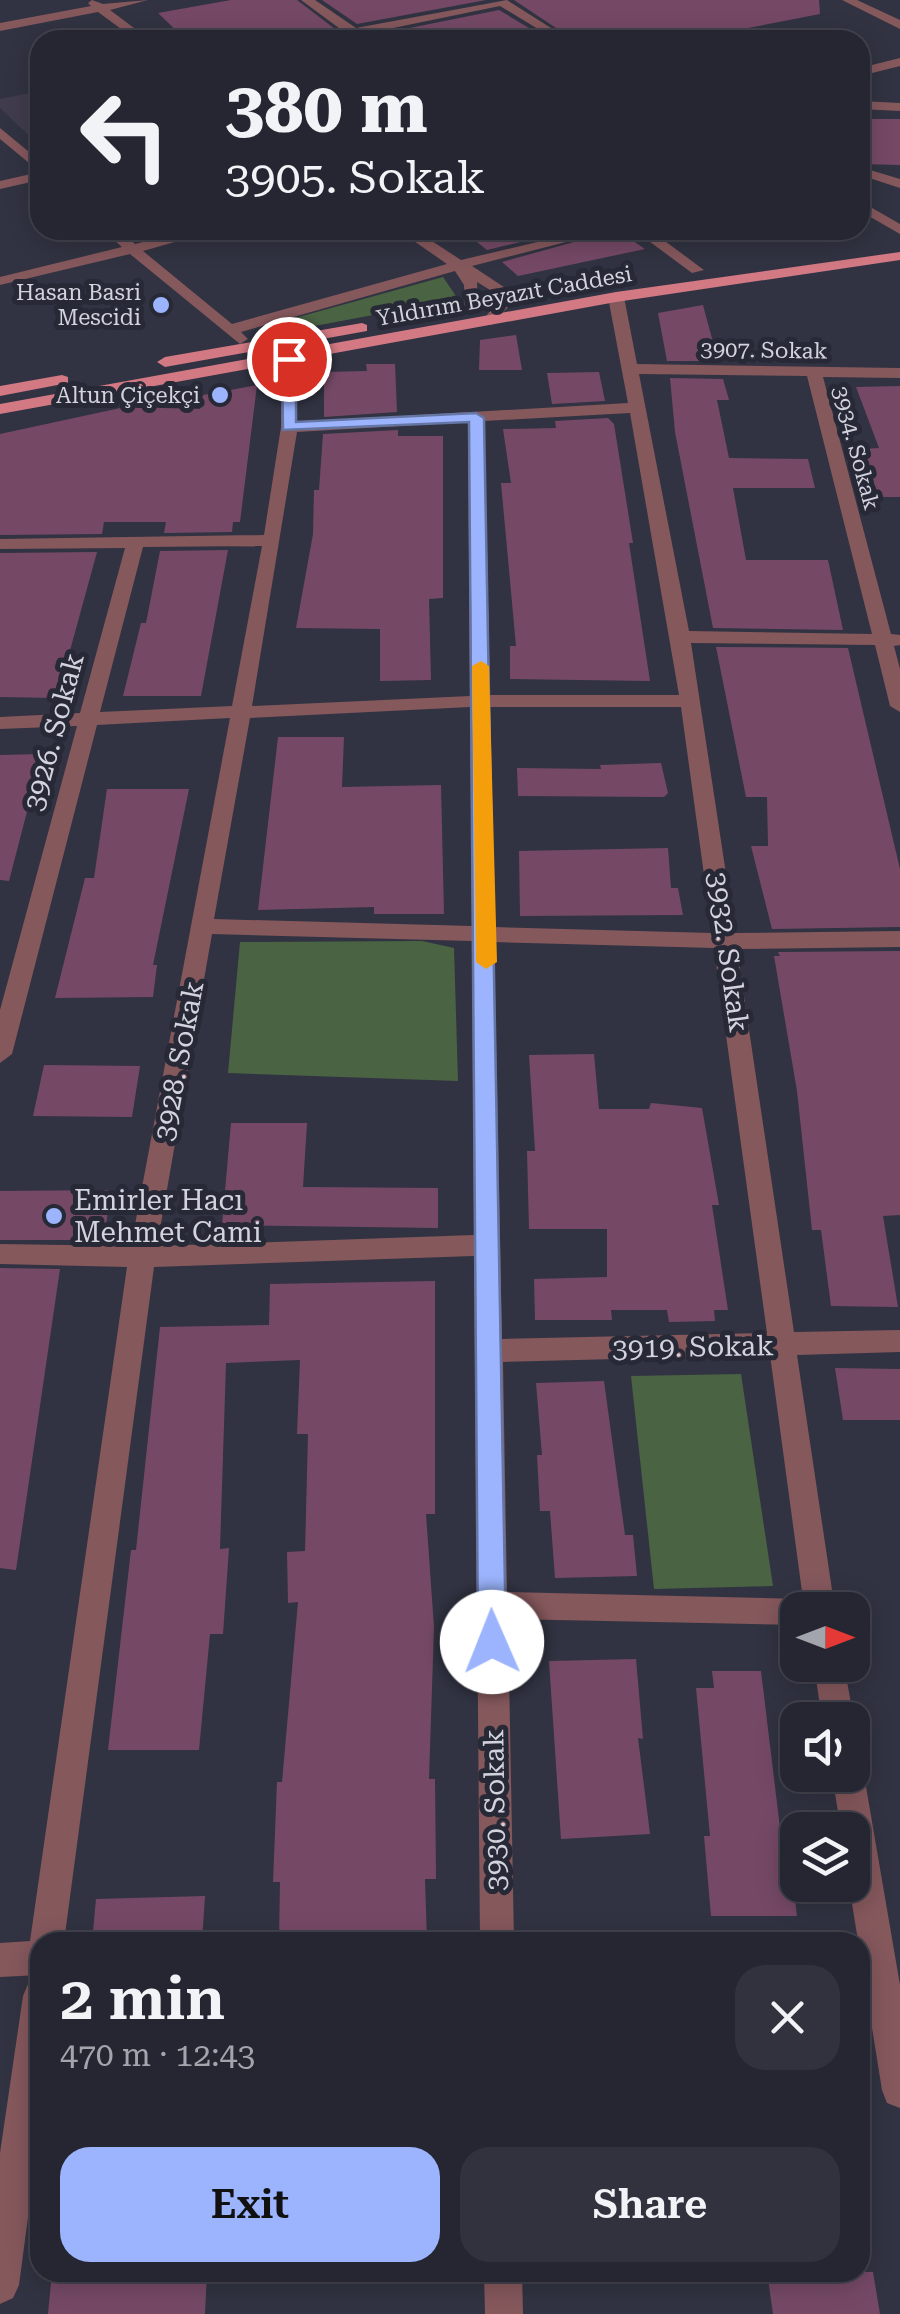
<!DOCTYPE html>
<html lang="en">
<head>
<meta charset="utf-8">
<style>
	:root { --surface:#252632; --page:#31323e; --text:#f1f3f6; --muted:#a3a5ac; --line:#42434d; --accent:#9bb4fd }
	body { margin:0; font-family:"Roboto Serif",serif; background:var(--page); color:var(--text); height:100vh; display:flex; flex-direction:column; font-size:38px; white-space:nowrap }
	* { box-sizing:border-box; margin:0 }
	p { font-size:32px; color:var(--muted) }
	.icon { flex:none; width:55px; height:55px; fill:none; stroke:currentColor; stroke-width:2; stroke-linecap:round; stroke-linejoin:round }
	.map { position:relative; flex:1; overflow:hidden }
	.panel { position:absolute; left:30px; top:1932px; width:840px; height:350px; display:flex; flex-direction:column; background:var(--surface); border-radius:30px; box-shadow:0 5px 25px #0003,0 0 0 2px var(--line) }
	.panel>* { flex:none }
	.top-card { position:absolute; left:30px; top:30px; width:840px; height:210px; border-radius:30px; box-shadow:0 5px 25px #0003,0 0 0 2px var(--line); background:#252632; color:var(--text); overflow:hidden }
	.needle { width:65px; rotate:90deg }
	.tools { position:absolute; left:780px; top:1592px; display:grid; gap:20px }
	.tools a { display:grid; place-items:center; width:90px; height:90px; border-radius:20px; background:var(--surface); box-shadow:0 5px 25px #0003,0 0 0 2px var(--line); font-size:50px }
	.pin { position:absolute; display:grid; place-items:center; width:85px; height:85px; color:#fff; margin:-42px; border:5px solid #fff; border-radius:50%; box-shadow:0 2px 10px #0007 }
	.me { position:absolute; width:110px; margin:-55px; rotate:359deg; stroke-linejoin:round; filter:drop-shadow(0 0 8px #0008) }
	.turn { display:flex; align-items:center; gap:35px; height:210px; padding:0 30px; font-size:45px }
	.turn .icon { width:130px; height:130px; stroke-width:2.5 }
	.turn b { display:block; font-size:70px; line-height:85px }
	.round { display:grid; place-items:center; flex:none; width:105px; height:105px; border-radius:30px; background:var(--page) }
	.head { display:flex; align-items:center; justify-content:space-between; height:170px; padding:0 30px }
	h1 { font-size:60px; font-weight:600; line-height:75px }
	.button { display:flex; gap:20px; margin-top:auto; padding:20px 30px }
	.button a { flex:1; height:115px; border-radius:30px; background:var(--accent); color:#111; font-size:40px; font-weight:600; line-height:115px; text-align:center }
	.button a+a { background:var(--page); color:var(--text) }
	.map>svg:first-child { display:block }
	.education { fill:#413c4d }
	.green { fill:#4a6343 }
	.building { fill:#754966 }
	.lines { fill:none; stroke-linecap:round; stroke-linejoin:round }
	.minor { fill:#85585c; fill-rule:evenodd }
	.major { fill:#d27983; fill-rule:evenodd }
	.route { fill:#9bb4fd; stroke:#6575a4; stroke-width:2.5 }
	.slow { fill:#f59e0b }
	.poi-dot { fill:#9bb4fd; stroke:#272937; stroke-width:4 }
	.labels { text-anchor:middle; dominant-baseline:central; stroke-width:10; stroke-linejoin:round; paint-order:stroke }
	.far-poi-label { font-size:22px; fill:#d2d3dd; stroke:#272937; text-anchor:end }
	.far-street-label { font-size:22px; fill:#d2d3dd; stroke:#272937 }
	.street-label { font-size:28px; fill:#d2d3dd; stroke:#272937 }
	.poi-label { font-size:28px; fill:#d2d3dd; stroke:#272937; text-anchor:start }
</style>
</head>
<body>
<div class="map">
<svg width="900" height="2314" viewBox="0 0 900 2314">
	<rect width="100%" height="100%" fill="#313342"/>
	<path class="education" d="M40,91v55l-40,-38v-9z"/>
	<path class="green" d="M443,277l15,22 -154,29 -9,-10z
		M422,941l32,7 4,133 -230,-8 12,-131z
		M741,1374l32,212 -119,3 -23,-213z"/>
	<path class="building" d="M231,0h66l38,29 -49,11h-100l-28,-27z
		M322,0h164l-129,24z
		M514,0h305l1,14 -108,21 -25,3 -22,-9 -91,11z
		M499,10l50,30h-160l-9,-6z
		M860,119h40v46l-40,-1z
		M462,230h110l-85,20z
		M617,230l28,19 -127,27 -16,-14z
		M703,305l15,56h-51l-9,-48z
		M516,335l6,35h-43l1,-30z
		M366,364h29l2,48 -73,5v-45l43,-1z
		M599,372l6,29 -53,3 -5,-31z
		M670,378l53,1 6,21h-12l12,58 79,1 7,29h-82l13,72h82l15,70 -130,-2 -38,-196z
		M257,385l-17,137h-7l-1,10 -68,1 2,-11h-62l-2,12 -102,1v-101l125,-27 75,2 -2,-13z
		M900,386v111h-28l-9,-48 16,-1 -23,-61z
		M608,418l6,6 19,119h-4l21,138 -140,-2v-33h6l-15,-163h10l-8,-54 53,-1 -1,-7z
		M398,430v6h45v162l-14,1 2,81 -51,1v-52l-84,-1 17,-94 1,-44h5l4,-56z
		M228,550l-27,146h-78l18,-73h5l14,-72z
		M97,552l-40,146 -57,-1v-144z
		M716,647l132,1 52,221v58l-128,2 -21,-83h17l-1,-49h-21z
		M278,737h66l-2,50 99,-2 3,129h-70v-7l-116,3z
		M42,754l-33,127 -9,-1v-125z
		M661,763l7,30 -4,4 -146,-1 -1,-28 84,1 -1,-4z
		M107,789h82l-36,176h4l-4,32 -98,1 30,-120h9z
		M668,848l3,40h7l5,27 -163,1 -1,-65z
		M900,951v264l-17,1 15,91 -67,-1 -10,-76h-9l-15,-139 -23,-135h6l-2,-4z
		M594,1054l5,55h50l2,-6 51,5 17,97h-7l16,105h-14l1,11 -46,1 -2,-12h-56l1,10h-77l-1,-41 73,-2v-48h-78l-2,-78h8l-6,-96z
		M44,1065l96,1 -8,51 -99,-1z
		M231,1123h76l-4,64 135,1v40l-216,-3z
		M111,1190l-7,50h-104v-49z
		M0,1268l60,1 -44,301 -16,-2z
		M435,1281v233h-9l8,113 -5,152h6l1,100h-11l2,63h-148l1,-60h-7l4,-100h5l16,-180 -10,1 -1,-51 18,-1 3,-117h-11l3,-74 -74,3 -6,186 9,-1 -6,86h-13l-11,116h-91l23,-200h5l24,-223 109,-2 1,-41z
		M835,1368l65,1v51h-57z
		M604,1381l21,154h8l4,41 -82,2 -5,-67h-10l-3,-56h5l-6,-72z
		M636,1659l7,80 -5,-1 12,96 -89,5 -12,-178z
		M712,1671h49l20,165h6l10,80h-86l-7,-80h6l-14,-148h18z
		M205,1896l-3,46h-110l4,-43z
		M52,2272h155l-2,42h-157z
		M767,2272h106l7,42h-107z"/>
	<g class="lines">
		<path class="minor" d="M92,0l11,4 45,-4 -38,10 40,30h-14l-38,-28 -98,19v-8l91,-17 -3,-3z
			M301,0h14l41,28 151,-28 63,40h-14l-56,-34 -136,28 -1,6 -12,-3 -40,3 32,-9z
			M842,0h15l43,20v9z
			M900,58v8l-40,10v-8z
			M860,101l40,2v8l-40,-2z
			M0,128l40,33v19l-40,9v-8l40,-9 -40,-33z
			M860,167l40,12v9l-40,-13z
			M860,201l40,23v10l-40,-23z
			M103,230h16l16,14 57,-14h25l-74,21 89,73 215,-60 -49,-34h17l46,30 127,-30h25l-141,36 38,25 3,11 -22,23 -8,-5 14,-18 -2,-9 -18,-11 1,26 -13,3 -1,-26 -9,-14 -214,61 7,7 -8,5 -110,-90 -130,31v-8l122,-30z
			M634,230h16l54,40 -12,3z
			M616,292l8,5 13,67 263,4v10l-77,-1 68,257 9,1v10l-6,1 6,23v43l-10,-6 -15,-61 -184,-2 44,290 165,-2v16l-163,2 57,383 106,-2v22l-103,3 38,255h-37v15l-290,-6 6,323h-34l-6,-686 -320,11 -90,675h-24v33l-40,2v-34l30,-2 97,-674 -127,-3v-20l131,2 99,-528 -133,7 -85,329 -12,9v-53l77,-284 -77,3v-12l80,-4 45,-165 -125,1v-10l264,-4 17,-108v-68l8,-5 8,5v63l331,-19 -20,-106zM639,374l168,2 65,258 -183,-3zM630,413l49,282h-189l-6,-274zM468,422l2,274 -218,10 45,-274zM262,546l-30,160 -132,6 43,-165zM470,707l2,219 -258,-7 36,-201zM490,707h191l31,226 -218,-6zM212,934l260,7 2,294 -317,11zM494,942l220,6 53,385 -265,6zM770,1355l33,244 -296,-7 -4,-230z
			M814,1665h30l10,55 -2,3 -30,-3z
			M852,1761l7,3 5,11 36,210v123l-13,-5 -5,-13 -33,-205 3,-55h-11l-9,-55h20z
			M40,1979v148l-21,158 -6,13 -13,6v-151l23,-157 5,-12z
			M484,2272h38l1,42h-38z"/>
		<path class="major" d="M900,252v8l-284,42 -616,112v-10l616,-112z
			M362,323l5,2v6l-202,36 -8,-5 8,-5z
			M62,375l6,2v6l-68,13v-10z"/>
	</g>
	<path class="route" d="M289,354l7,5v63l180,-9 8,5c10,408 12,816 22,1224l-4,9 -10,4 -10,-4 -4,-9c-5,-406 -3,-813 -9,-1220l-186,8 -1,-71z"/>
	<path class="slow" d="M481,661l8,5 8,296 -11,7 -10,-7 -4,-296z"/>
	<g class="poi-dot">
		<circle cx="161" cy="305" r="10"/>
		<circle cx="220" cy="395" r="10"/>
		<circle cx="54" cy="1216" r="10"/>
	</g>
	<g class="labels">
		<g class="far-poi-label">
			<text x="141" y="292">Hasan Basri<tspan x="141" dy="25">Mescidi</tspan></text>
			<text x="200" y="395">Altun Çiçekçi</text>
		</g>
		<g class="far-street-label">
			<text transform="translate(504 296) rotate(-10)">Yıldırım Beyazıt Caddesi</text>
			<text transform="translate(764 350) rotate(1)">3907. Sokak</text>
			<text transform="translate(856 448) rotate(75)">3934. Sokak</text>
		</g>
		<g class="street-label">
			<text transform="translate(54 732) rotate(-75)">3926. Sokak</text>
			<text transform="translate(728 952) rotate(82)">3932. Sokak</text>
			<text transform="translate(179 1061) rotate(-79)">3928. Sokak</text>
			<text transform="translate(693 1347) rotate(-1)">3919. Sokak</text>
			<text transform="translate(495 1810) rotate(-91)">3930. Sokak</text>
		</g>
		<g class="poi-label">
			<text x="74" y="1200">Emirler Hacı<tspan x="74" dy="32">Mehmet Cami</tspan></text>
		</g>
	</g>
</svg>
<div class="tools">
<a><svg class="needle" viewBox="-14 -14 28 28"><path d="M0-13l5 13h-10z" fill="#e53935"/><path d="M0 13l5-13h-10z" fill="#a3a5ac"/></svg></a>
<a><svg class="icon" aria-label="sound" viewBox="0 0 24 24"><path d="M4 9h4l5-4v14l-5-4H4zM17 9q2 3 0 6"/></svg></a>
<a><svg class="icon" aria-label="layers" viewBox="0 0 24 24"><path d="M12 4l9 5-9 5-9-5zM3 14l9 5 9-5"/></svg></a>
</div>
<div class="pin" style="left:289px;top:359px;background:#d93025"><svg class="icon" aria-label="arrive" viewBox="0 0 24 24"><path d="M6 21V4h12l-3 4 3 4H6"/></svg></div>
<svg class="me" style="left:492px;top:1642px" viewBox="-20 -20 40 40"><circle r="19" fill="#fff"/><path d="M0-13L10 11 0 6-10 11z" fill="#9bb4fd"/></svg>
<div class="top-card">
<div class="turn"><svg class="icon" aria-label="left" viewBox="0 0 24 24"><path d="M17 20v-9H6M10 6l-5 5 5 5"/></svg><div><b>380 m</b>3905. Sokak</div></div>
</div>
<section class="panel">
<div class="head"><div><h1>2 min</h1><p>470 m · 12:43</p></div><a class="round"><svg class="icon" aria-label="close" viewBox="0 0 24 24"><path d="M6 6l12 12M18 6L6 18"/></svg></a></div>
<div class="button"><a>Exit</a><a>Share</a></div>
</section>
</div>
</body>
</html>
